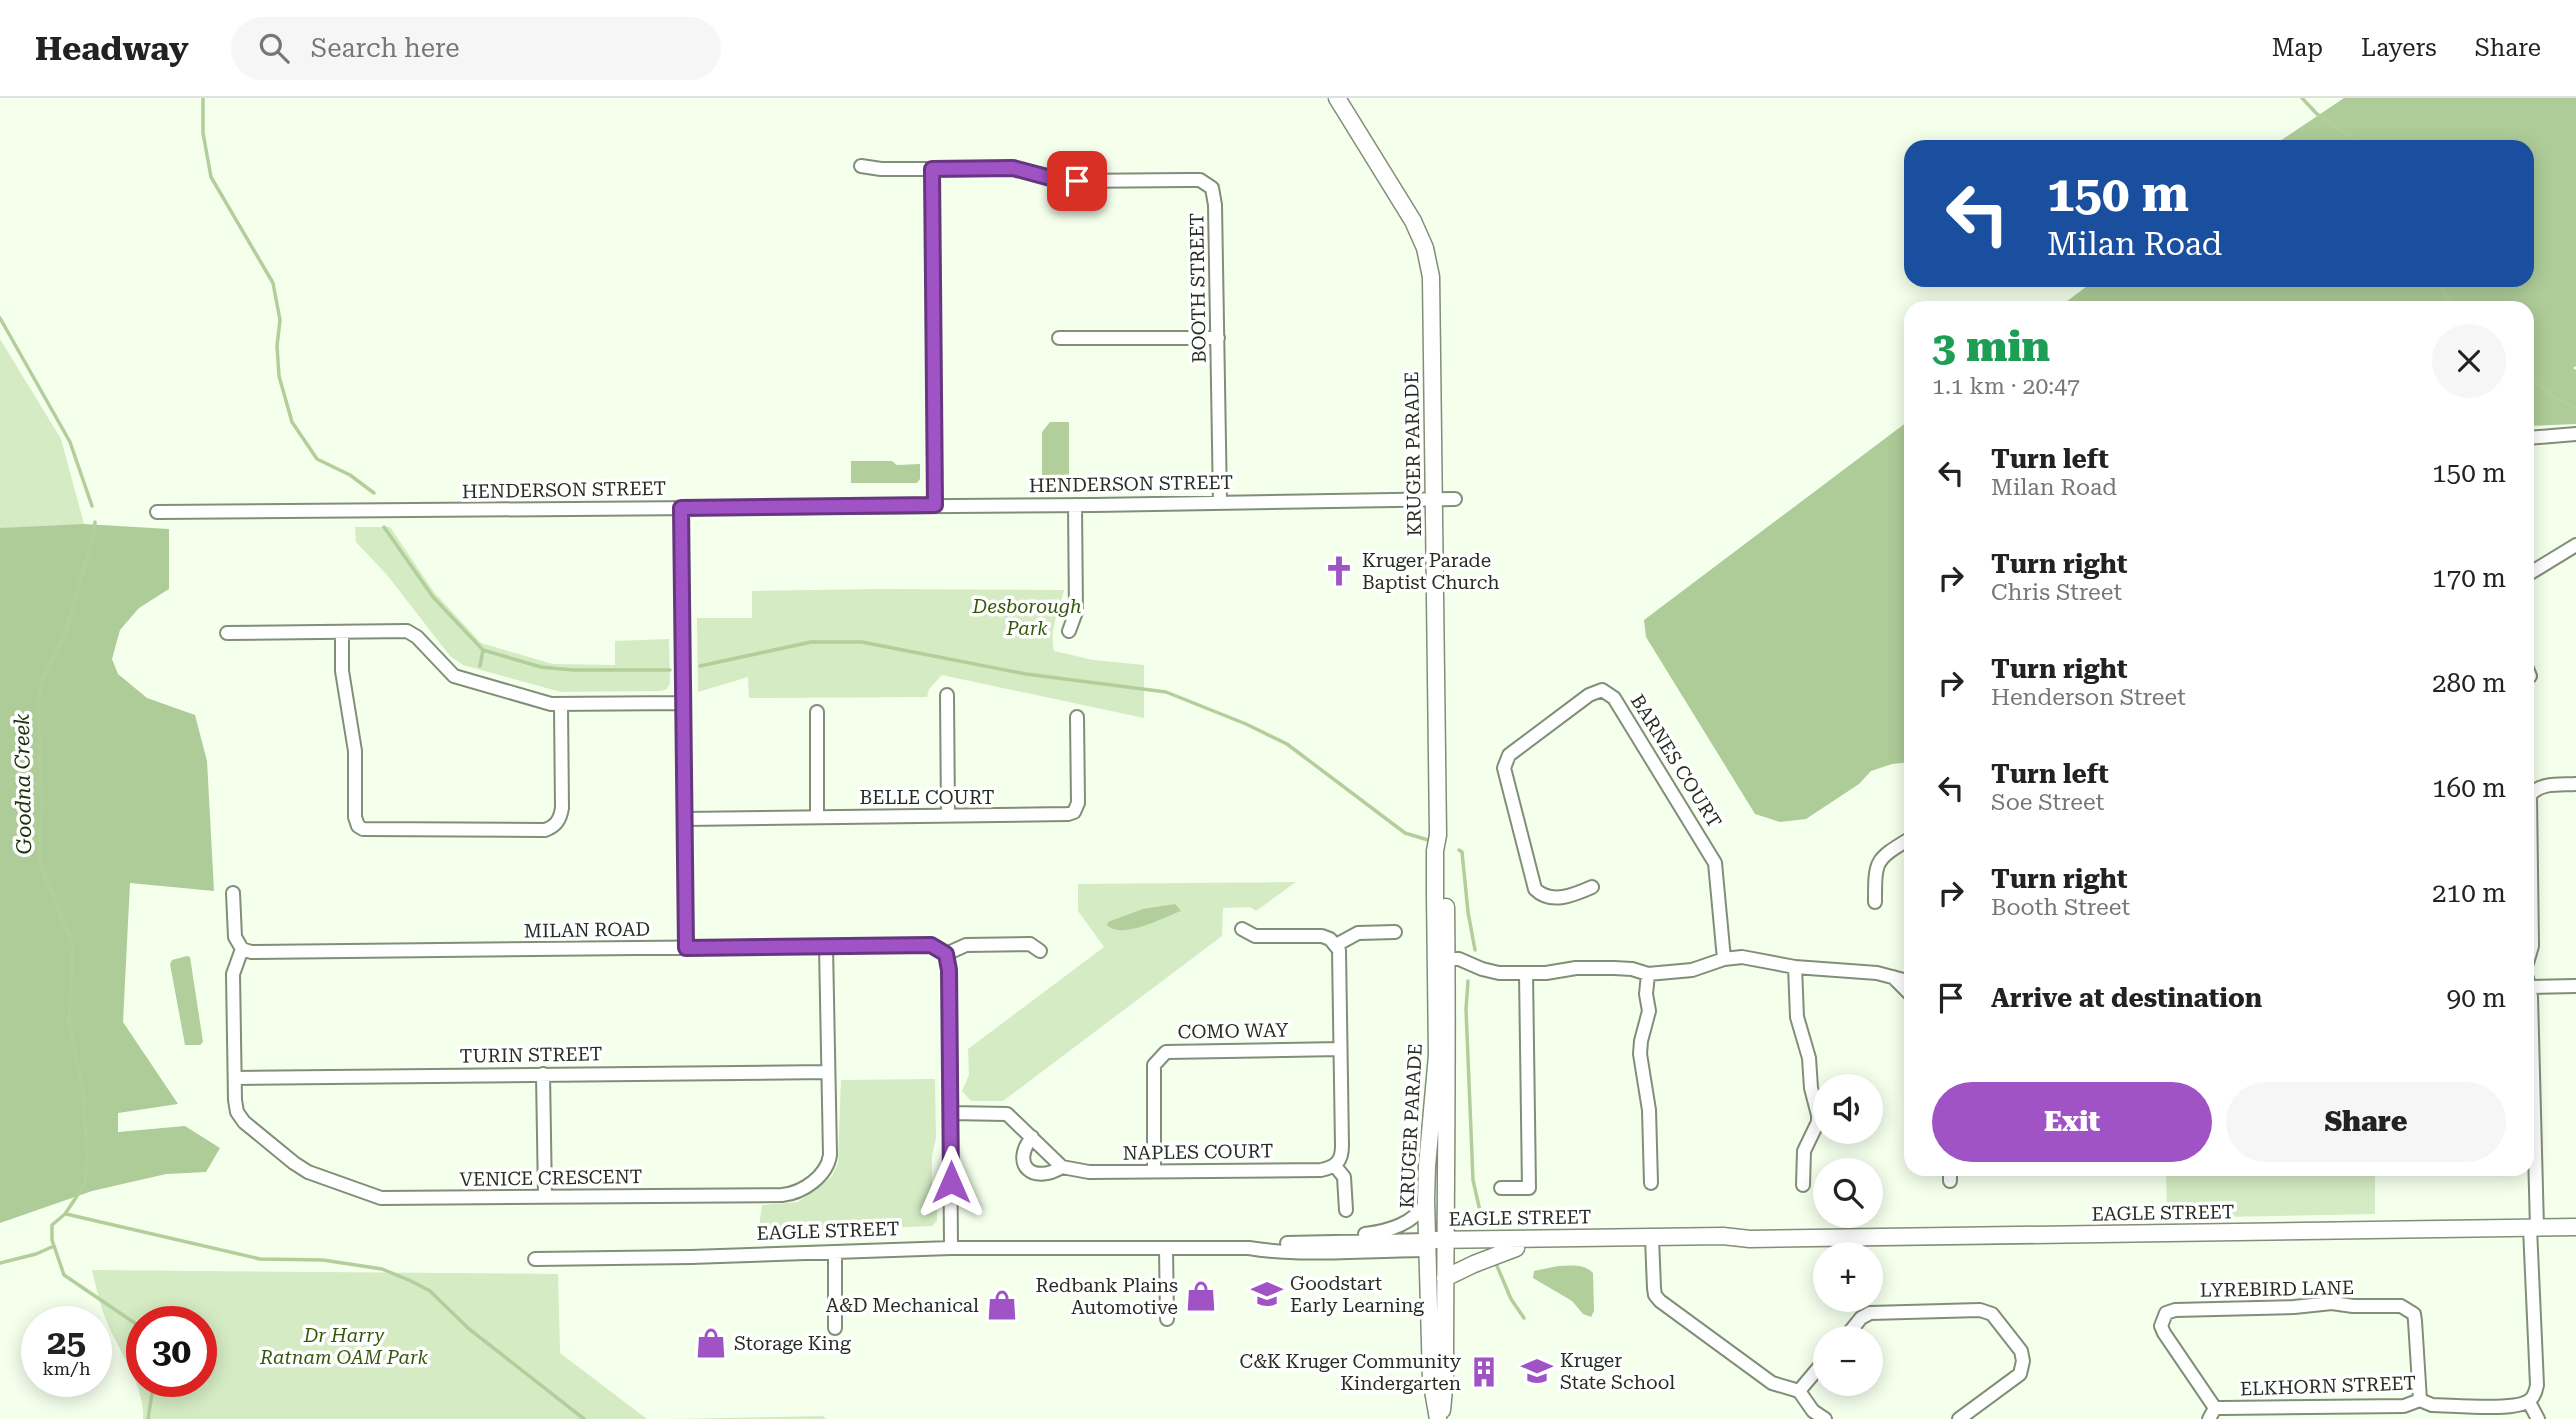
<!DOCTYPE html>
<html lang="en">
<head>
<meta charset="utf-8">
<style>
	:root { --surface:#fff; --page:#f6f6f6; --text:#222; --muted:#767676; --line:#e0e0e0; --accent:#9f53c5 }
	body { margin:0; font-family:"Roboto Serif",serif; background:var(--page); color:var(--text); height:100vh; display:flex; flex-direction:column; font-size:26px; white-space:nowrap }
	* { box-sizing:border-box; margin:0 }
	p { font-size:23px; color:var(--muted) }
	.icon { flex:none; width:38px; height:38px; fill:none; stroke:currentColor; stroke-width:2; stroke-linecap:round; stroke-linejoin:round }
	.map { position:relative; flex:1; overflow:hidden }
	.panel { position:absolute; left:1904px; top:203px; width:630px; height:875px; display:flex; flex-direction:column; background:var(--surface); border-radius:21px; box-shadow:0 4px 18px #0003 }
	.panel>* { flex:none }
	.banner { position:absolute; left:1904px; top:42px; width:630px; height:147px; border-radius:21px; box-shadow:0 4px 18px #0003; background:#1a4fa0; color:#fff; overflow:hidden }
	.buttons { position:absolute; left:1813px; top:976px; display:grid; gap:14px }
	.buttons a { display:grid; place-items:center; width:70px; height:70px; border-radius:50%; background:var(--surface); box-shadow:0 4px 18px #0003; font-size:35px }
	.speed { position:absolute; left:21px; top:1208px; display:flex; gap:14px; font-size:35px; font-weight:700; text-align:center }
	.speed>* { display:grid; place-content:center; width:91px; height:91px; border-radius:50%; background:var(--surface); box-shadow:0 4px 18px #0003; line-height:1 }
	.speed small { font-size:18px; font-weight:400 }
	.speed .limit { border:10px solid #d22; background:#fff; color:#111 }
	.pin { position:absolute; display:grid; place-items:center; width:60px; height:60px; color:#fff; margin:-30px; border-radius:14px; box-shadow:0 4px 10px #0006 }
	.me { position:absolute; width:77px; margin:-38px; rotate:0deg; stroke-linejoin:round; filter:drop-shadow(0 0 5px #0008) }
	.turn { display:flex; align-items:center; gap:24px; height:147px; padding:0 28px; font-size:32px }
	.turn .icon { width:91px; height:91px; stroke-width:2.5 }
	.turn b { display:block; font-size:49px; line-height:60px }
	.round { display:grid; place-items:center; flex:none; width:74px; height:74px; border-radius:37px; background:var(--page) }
	.overview { display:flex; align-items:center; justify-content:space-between; height:119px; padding:0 28px }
	h1 { font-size:42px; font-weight:800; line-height:52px; color:#1e9e55 }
	.action { display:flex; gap:14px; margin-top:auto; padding:14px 28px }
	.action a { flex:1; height:80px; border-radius:42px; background:var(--accent); color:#fff; font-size:28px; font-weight:800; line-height:80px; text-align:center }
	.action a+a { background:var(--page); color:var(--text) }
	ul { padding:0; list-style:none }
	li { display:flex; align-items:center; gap:21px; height:105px; padding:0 28px }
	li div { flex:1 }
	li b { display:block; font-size:26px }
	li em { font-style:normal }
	header { display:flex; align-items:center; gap:42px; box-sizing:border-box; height:98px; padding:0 35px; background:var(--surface); border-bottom:2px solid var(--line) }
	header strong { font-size:33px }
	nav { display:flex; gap:38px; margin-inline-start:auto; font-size:24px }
	.search { width:490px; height:63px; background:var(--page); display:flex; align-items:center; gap:18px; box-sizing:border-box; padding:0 24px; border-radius:38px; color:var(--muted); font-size:26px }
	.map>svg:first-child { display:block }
	.green { fill:#d4ebc3; fill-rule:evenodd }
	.forest { fill:#aecc98 }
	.water { fill:#b2cf9b }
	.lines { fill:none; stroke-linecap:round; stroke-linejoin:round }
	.stream { stroke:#b2cf9b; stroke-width:3.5 }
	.minor-casing { stroke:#818e78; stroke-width:16 }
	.tertiary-casing { stroke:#818e78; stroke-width:19 }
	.minor { stroke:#fff; stroke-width:12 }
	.tertiary { stroke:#fff; stroke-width:16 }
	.route-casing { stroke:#673680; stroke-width:18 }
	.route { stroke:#9f53c5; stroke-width:12 }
	.labels { text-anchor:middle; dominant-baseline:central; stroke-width:7; stroke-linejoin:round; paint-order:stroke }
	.street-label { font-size:19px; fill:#282d24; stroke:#fff }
	.poi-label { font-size:19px; fill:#282d24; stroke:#fff; text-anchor:start }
	.park-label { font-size:19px; font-style:italic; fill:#34570b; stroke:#fff }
	.water-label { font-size:21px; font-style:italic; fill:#1d300a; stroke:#fff }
</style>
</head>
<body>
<header>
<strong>Headway</strong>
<div class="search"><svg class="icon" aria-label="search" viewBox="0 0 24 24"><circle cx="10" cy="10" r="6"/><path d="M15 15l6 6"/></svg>Search here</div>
<nav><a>Map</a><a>Layers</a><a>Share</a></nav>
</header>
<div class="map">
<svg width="2576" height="1321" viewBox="0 0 2576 1321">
	<rect width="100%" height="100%" fill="#f4ffec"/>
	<path class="green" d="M0,241l61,100 23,85 -84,374z
		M355,429h35l44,65 47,51 72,21 62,1v-24l54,-2 1,44 -3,6 -6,2 -100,1 -98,-27 -13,-9 -63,-81 -31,-33z
		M880,491l184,1c-5,23 -15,37 -10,61l39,9 51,5v53l-202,-43 -13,14 -2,8 -178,1 -1,-21 -50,15 -1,-74h55v-27z
		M1296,784l-40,29 -6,-4 -27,1 -1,28 -219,165h-32l-9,-10 7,-16 -1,-26 136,-102 -26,-36v-27z
		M935,981l1,59 -4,18v32l5,12v21l-5,5 -98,4 -75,-3 3,-22 36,-3 34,-26 6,-13 3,-83z
		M2166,1071h209v45l-208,4z
		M92,1172l466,4 2,79 87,66h-504c2,-36 -26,-69 -38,-102 -6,-15 -9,-31 -13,-47zM201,1223v60h-59v-60z
		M823,1318l3,3h-155z"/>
	<path class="forest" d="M2344,0h232v268l-3,2 3,2v54l-49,2v-118h-469l37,-28h432v-133h-256z
		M1911,321v343l-19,2 -21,7 -12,13 -53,35 -26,3 -25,-8 -109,-177 -2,-17z
		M84,426l85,5v60l-30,19 -19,22 -8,29 6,15 29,24 48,17 12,46 7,130 -84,-8 -7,139 55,82 -60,9v19l67,-6 35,22 -14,24 -40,2 -74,17 -92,32v-695z"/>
	<path class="water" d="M1050,324h19v56h-27v-46z
		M851,363h41l5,4 23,-1v15l-3,4h-66z
		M1175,806l6,7c-19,7 -59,29 -74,14l1,-3 35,-13z
		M187,858l3,1 13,85 -3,3h-15l-15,-81 2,-4z
		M1558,1168c12,0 25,-3 35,7l1,38 -3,6 -8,-3 -11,-13 -39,-23 1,-7z"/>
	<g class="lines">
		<path class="stream" d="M203,0v35l8,44 62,106 7,37 -3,26 2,30 13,46 25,37 33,16 24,18
			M2302,0l15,16 21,15 30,18
			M2438,182l15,28
			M0,220l70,124 22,64
			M2527,277l27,22 22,11
			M95,424l-1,11 -28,98 -24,48 -4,23 4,102 -3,56 34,85 -4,77 14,70 4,62 -2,30 -20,30 -13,11v15l12,35 78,53
			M384,429l49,70 50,53 58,17 32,3h97
			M480,568l3,-16
			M700,568l111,-24h51l164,32 140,18 80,32 41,20 118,89 23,7
			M1459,752l3,2 6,60 7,38
			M1468,883l-2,28 7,171 9,40
			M66,1116l194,45 63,1 59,9 29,12 19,10 38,37 116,91
			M0,1165l36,-9 18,-8
			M1497,1168l14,33 13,19
			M148,1321l6,-38"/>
		<g class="minor-casing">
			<path id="minor" d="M861,68l20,3h51l3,336
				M932,71l81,-1 55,13 120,-1h12l12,8 3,17 5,298
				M1059,240h159
				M2527,340l49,-4
				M681,410l5,440
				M157,414l938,-7 360,-6
				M2527,477l49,-30
				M1069,533l7,-19 -1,-107
				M342,534v39l13,80v66l3,9 5,3 182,1c11,-4 15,-10 17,-22l-1,-102
				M227,535l180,-2 10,6 37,39 97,28 132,-1
				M2527,571l3,7
				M947,597l1,121
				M817,614v105
				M684,721l384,-5 6,-2 4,-9 -1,-86
				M1592,789c-18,8 -41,18 -57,2l-31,-121 5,-13 80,-60 13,-5 12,8 101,165 9,96
				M233,795l2,44 7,12 9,3 680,-7c14,5 17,11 18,25l2,278
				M1875,804c0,-43 0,-42 36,-64
				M1336,847l22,-12 37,-1
				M242,851l-9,25 2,126 2,12 7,10 50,41 14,9 73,26 401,-3c21,-2 45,-19 48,-40l-4,-209
				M946,856l20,-9 64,-1 10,7
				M1439,861h20l23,10 17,4h47l30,-5h38l18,1 16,5 44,-4 32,-11 18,-2 53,10 82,6 34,9
				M2527,865l5,-17 -2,-151c11,-13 30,-10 46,-11
				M1795,869l2,50 12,41 2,30 7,27v7l-14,29 -1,34
				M1648,876l-2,20 3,17 -8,30 -1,13 9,56 2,73
				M1893,879l18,18
				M2527,880l4,19 6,231
				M2531,889l45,-1
				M543,976l2,123
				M235,980l593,-6
				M950,1015l57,1 55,53 27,5 232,-2c15,-3 21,-9 21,-24l-3,-196 -9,-11 -8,-3h-67l-13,-7
				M1032,1039c-22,28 1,48 30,30
				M1335,1068l9,11 2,33
				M1154,1073v-106l12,-13 174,-3
				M1950,1083v-12
				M1501,1090h28l-3,-215
				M1365,1136c24,-3 49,-10 61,-32
				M1652,1140l2,50 1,7 5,6 112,82 27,8 14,20 12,8
				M1287,1145l141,-3
				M1166,1150l1,71
				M835,1154v76
				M535,1161l156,-2 260,-9h298c53,9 124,2 179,2
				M1844,1241l17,-21 9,-5 110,-3 12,4 29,37 2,10 -3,13 -61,45
				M1799,1293l26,-31
				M2529,1304l9,17
				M2215,1310l-51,-75 -3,-7 5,-13 9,-3 119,-3 38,-4 21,3h48l13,8 1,7 5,79
				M2209,1321l6,-11h7l182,-2 16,-6 12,5c20,0 85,7 98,-5 5,-4 6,-10 7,-15l-7,-157"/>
		</g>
		<g class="tertiary-casing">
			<path id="tertiary" d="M1337,0l76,123 12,27 6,29 7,558 -3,16v44l2,160 -10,111 -1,34 5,179 7,40
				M1428,1142l295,-4 27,3 826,-12
				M1445,1180l29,-14 42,-16
				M1442,1312l3,-31c0,-157 3,-314 1,-472"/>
		</g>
		<use href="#minor" class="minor"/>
		<use href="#tertiary" class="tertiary"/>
	</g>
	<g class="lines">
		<g class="route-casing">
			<path id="route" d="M951,1084l-2,-212 -3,-16 -15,-9 -245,3 -5,-440 254,-3 -3,-336 81,-1 45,12 19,1"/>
		</g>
		<use href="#route" class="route"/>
	</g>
	<defs>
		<g id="church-bare" transform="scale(2.415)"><path d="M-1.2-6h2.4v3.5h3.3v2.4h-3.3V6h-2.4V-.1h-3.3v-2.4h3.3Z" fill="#9f53c5" stroke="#fff" stroke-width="2.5" paint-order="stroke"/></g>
		<g id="school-bare" transform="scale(2.415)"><path d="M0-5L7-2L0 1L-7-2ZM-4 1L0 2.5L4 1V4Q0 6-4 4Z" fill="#9f53c5" stroke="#fff" stroke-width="2.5" paint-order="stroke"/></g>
		<g id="shop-bare" transform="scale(2.415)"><path d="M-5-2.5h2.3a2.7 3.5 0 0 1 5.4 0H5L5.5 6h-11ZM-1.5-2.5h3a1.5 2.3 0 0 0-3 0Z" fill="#9f53c5" stroke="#fff" stroke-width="2.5" paint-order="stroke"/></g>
		<g id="building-bare" transform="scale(2.415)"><path d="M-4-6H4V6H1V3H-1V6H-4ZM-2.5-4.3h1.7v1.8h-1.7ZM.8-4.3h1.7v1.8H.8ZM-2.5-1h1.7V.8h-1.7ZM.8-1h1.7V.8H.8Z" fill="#9f53c5" stroke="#fff" stroke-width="2.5" paint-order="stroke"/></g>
	</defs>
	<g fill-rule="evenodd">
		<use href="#church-bare" x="1339" y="473"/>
		<use href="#school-bare" x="1267" y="1196"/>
		<use href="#shop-bare" x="1201" y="1198"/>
		<use href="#shop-bare" x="1002" y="1207"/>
		<use href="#shop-bare" x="711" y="1245"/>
		<use href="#school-bare" x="1537" y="1273"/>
		<use href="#building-bare" x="1484" y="1274"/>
	</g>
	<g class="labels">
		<g class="street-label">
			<text transform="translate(1198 190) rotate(-91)">BOOTH STREET</text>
			<text transform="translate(1413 356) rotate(-91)">KRUGER PARADE</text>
			<text transform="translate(1131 386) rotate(-1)">HENDERSON STREET</text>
			<text transform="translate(564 392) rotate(-1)">HENDERSON STREET</text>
			<text transform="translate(1676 663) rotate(58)">BARNES COURT</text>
			<text x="927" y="699">BELLE COURT</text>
			<text transform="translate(587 832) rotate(-1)">MILAN ROAD</text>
			<text transform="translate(1233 933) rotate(-1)">COMO WAY</text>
			<text transform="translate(531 957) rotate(-1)">TURIN STREET</text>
			<text transform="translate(1411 1028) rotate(-87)">KRUGER PARADE</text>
			<text transform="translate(1198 1054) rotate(-1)">NAPLES COURT</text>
			<text transform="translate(551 1080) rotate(-1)">VENICE CRESCENT</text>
			<text transform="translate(2163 1115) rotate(-1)">EAGLE STREET</text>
			<text transform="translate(1520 1120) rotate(-1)">EAGLE STREET</text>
			<text transform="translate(828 1133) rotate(-2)">EAGLE STREET</text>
			<text transform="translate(2277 1191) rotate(-1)">LYREBIRD LANE</text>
			<text transform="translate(2328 1288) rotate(-2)">ELKHORN STREET</text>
		</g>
		<g class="poi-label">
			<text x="1362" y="462">Kruger Parade<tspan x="1362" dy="22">Baptist Church</tspan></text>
			<text x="1290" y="1185">Goodstart<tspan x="1290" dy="22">Early Learning</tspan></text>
			<text x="1178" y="1187" text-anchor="end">Redbank Plains<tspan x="1178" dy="22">Automotive</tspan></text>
			<text x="979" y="1207" text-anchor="end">A&amp;D Mechanical</text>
			<text x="734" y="1245">Storage King</text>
			<text x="1560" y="1262">Kruger<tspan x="1560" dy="22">State School</tspan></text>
			<text x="1461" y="1263" text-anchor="end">C&amp;K Kruger Community<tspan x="1461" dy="22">Kindergarten</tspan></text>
		</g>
		<g class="park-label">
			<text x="1027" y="508">Desborough<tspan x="1027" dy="22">Park</tspan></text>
			<text x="344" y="1237">Dr Harry<tspan x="344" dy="22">Ratnam OAM Park</tspan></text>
		</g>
		<g class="water-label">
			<text transform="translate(23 686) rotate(-91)">Goodna Creek</text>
		</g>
	</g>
</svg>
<div class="buttons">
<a><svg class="icon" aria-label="sound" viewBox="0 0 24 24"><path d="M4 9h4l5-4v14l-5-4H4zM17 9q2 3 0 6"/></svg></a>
<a><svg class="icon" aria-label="search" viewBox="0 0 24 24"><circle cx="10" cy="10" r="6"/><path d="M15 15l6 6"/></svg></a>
<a>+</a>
<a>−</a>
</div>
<div class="speed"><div>25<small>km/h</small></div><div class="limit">30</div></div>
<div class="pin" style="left:1077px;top:83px;background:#d93025"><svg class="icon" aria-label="arrive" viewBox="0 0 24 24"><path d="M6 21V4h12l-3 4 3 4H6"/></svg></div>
<svg class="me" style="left:951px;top:1084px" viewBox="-20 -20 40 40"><path d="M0-17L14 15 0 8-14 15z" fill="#9f53c5" stroke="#fff" stroke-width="4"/></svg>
<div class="banner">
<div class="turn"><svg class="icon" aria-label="left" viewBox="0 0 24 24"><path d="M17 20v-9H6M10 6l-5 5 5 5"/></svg><div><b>150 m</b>Milan Road</div></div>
</div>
<section class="panel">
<div class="overview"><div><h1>3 min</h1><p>1.1 km · 20:47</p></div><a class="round"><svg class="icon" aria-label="close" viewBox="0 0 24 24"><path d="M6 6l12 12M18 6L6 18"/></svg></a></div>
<ul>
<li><svg class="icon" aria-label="left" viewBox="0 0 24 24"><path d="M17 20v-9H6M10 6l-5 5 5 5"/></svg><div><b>Turn left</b><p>Milan Road</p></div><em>150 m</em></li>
<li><svg class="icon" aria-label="right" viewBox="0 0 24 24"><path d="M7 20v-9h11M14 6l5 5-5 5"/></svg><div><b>Turn right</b><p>Chris Street</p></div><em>170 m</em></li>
<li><svg class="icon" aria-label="right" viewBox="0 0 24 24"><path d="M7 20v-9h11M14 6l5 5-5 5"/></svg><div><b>Turn right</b><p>Henderson Street</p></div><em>280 m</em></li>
<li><svg class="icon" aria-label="left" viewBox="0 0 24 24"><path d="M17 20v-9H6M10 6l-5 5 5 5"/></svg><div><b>Turn left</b><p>Soe Street</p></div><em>160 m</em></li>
<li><svg class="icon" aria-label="right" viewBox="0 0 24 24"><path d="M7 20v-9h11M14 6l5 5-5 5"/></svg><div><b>Turn right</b><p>Booth Street</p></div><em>210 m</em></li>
<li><svg class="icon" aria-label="arrive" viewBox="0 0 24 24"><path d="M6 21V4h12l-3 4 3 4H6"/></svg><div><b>Arrive at destination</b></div><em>90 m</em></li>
</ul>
<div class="action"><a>Exit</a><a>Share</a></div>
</section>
</div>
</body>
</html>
